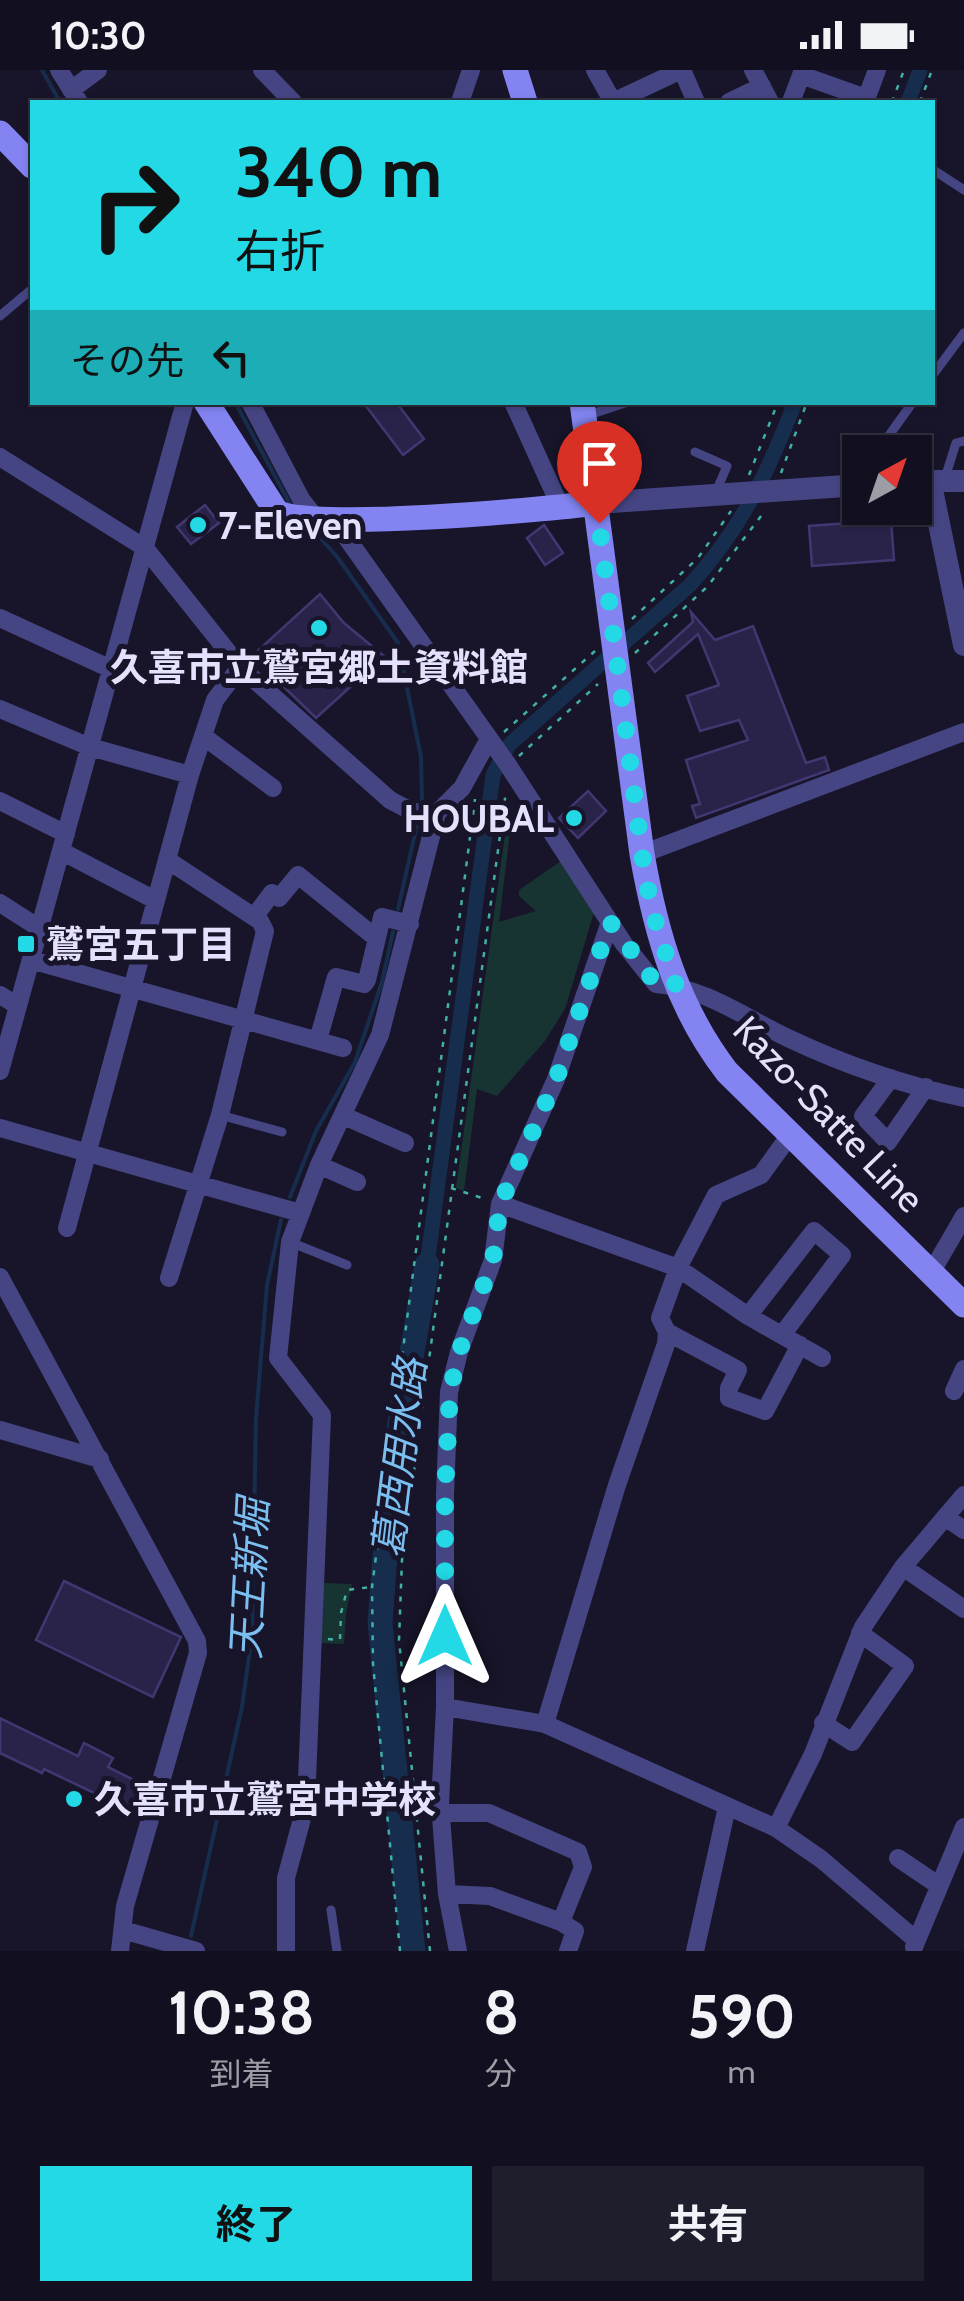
<!DOCTYPE html>
<html lang="ja">
<head>
<meta charset="utf-8">
<style>
	:root { --surface:#121020; --page:#1f1e2d; --text:#f1f3f6; --muted:#9c9da5; --line:#31303e; --accent:#23d9e5 }
	body { margin:0; font-family:Cabin,"Noto Sans JP",sans-serif; background:var(--page); color:var(--text); height:100vh; display:flex; flex-direction:column; font-size:38px; white-space:nowrap }
	* { box-sizing:border-box; margin:0 }
	p { font-size:32px; color:var(--muted) }
	.icon { flex:none; width:55px; height:55px; fill:none; stroke:currentColor; stroke-width:2; stroke-linecap:round; stroke-linejoin:round }
	.map { position:relative; height:1881px; overflow:hidden }
	.details { display:flex; flex-direction:column; background:var(--surface); flex:1 }
	.details>* { flex:none }
	.hud { position:absolute; left:30px; top:30px; width:905px; height:305px; border-radius:0px; box-shadow:0 2px 8px #0004,0 0 0 2px var(--line); background:#23d9e5; color:#111; overflow:hidden }
	.needle { width:65px; rotate:40deg }
	.fabs { position:absolute; left:842px; top:365px; display:grid; gap:20px }
	.fabs a { display:grid; place-items:center; width:90px; height:90px; border-radius:0px; background:var(--surface); box-shadow:0 2px 8px #0004,0 0 0 2px var(--line); font-size:50px }
	.pin { position:absolute; display:grid; place-items:center; width:85px; height:85px; color:#fff; margin:-102px -42px; border-radius:50% 50% 50% 0; rotate:-45deg; box-shadow:0 0 10px #0007 }
	.pin .icon { rotate:45deg }
	.me { position:absolute; width:110px; margin:-55px; rotate:0deg; stroke-linejoin:round; filter:drop-shadow(0 0 8px #0008) }
	.turn { display:flex; align-items:center; gap:35px; height:210px; padding:0 40px; font-size:45px }
	.turn .icon { width:130px; height:130px; stroke-width:2.5 }
	.turn b { display:block; font-size:70px; line-height:85px }
	.then { display:flex; align-items:center; height:95px; padding:0 40px; background:#0003; gap:20px; font-size:38px }
	.eta { display:flex; justify-content:space-evenly; align-items:center; height:170px; text-align:center }
	.eta b { font-size:60px; font-weight:700; line-height:70px }
	.action { display:flex; gap:20px; margin-top:auto; padding:20px 40px }
	.action a { flex:1; height:115px; border-radius:0px; background:var(--accent); color:#111; font-size:40px; font-weight:700; line-height:115px; text-align:center }
	.action a+a { background:var(--page); color:var(--text) }
	.status { display:flex; justify-content:space-between; align-items:center; height:70px; padding:0 50px; background:var(--surface); direction:ltr }
	.status svg { height:28px; fill:currentColor }
	.map>svg:first-child { display:block }
	.green { fill:#183432 }
	.lines { fill:none; stroke-linecap:round; stroke-linejoin:round }
	.stream { stroke:#162d4d; stroke-width:4 }
	.canal { stroke:#162d4d; stroke-width:15 }
	.river { stroke:#162d4d; stroke-width:25 }
	.building { fill:#292349; stroke:#413872; stroke-width:2.5 }
	.path { stroke:#40b1a6; stroke-width:2.5; stroke-dasharray:5 8; stroke-linecap:butt }
	.service { stroke:#454584; stroke-width:9 }
	.minor { stroke:#454584; stroke-width:18 }
	.tertiary { stroke:#454584; stroke-width:22 }
	.secondary { stroke:#8384f1; stroke-width:25 }
	.route { stroke:#23d9e5; stroke-width:18; stroke-dasharray:0 32.4 }
	.poi-dot { fill:#23d9e5; stroke:#18152a; stroke-width:4 }
	.labels { text-anchor:middle; dominant-baseline:central; stroke-width:10; stroke-linejoin:round; paint-order:stroke }
	.poi-label { font-size:38px; font-weight:bold; fill:#e3e1fc; stroke:#18152a; text-anchor:start }
	.street-label { font-size:38px; fill:#e3e1fc; stroke:#18152a }
	.water-label { font-size:40px; font-style:italic; fill:#7bbef0; stroke:#18152a }
</style>
</head>
<body>
<div class="status"><b>10:30</b><svg viewBox="0 0 49 12"><path d="M0 12V9h3v3zM5 12V6h3v6zM10 12V3h3v9zM15 12V0h3v12zM26 1h20v11H26zM47 4h2v5h-2z"/></svg></div>
<div class="map">
<svg width="964" height="1881" viewBox="0 0 964 1881">
	<rect width="100%" height="100%" fill="#18152a"/>
	<path class="green" d="M509,736l4,2 -14,114 37,-11 -17,-15v-6l42,-29 33,51 -29,97 -21,33 -47,54 -20,-7 -13,102 -8,-3z
		M324,1513l28,1 -6,30 -2,30 -25,-1 2,-56z"/>
	<g class="lines">
		<path class="stream" d="M42,0l18,32
			M235,332l55,102
			M316,463l22,25 60,85 23,114 1,44
			M398,839l19,-84
			M290,1127l26,-66 39,-69 27,-80 11,-50
			M191,1866l51,-229 10,-73 4,-216 11,-133 14,-65"/>
		<path class="canal" d="M908,32l12,-32
			M427,1195l66,-490 16,-30 181,-160c51,-56 78,-112 105,-183"/>
		<path class="river" d="M413,1881l-33,-328 11,-148 36,-210"/>
	</g>
	<path class="building" d="M363,332h33l28,37 -21,16z
		M205,435l14,18 -28,21 -14,-17z
		M891,450l3,40 -82,6 -3,-40z
		M544,455l19,28 -18,12 -18,-27z
		M320,524l24,29 41,34 -12,15 -3,-3 -54,49 -64,-62z
		M691,542l24,28 38,-14 53,137 19,-6 4,13 -133,48 -4,-12 8,-2 -14,-44 62,-20 -9,-20 -39,11 -13,-35 32,-11 -21,-51 -43,38 -7,-9 45,-41z
		M588,721l18,20 -28,27 -19,-20z
		M64,1511l117,56 -28,60 -117,-57z
		M0,1648l78,38 6,-13 29,15 -5,9 38,19 -12,26 -90,-43 -2,4 -42,-20z"/>
	<g class="lines">
		<path class="path" d="M892,32l12,-32
			M920,32l12,-32
			M781,403l26,-71
			M749,405l29,-73
			M632,549l66,-61 33,-47
			M635,583l73,-67 56,-74
			M504,662l91,-81
			M519,686l79,-72
			M451,1118l34,11
			M328,1569l12,1 1,-27 6,-23 24,-3
			M400,1881l-27,-287 -1,-77 103,-788
			M430,1881l-31,-311 3,-81 104,-768"/>
		<path class="service" d="M932,99l32,21
			M0,246l32,-27
			M932,306l32,-43
			M586,346l42,-14
			M695,382l32,14 -12,28
			M877,382l36,-50
			M945,408l11,-35 8,-2
			M220,1045l62,17
			M290,1172l57,23
			M331,1840l6,41"/>
		<path class="minor" d="M59,0l20,32
			M262,0l31,32
			M595,0l18,32 68,-32
			M682,0l14,32
			M753,0l17,32
			M801,5l65,23
			M71,20l27,-20
			M460,32l11,-32
			M729,32l33,-16
			M791,32l12,-32
			M865,32l12,-32
			M250,332l51,97 17,22
			M513,332l48,106
			M0,387l145,91 95,119 150,133 21,11 25,6 1,-4 25,-25 27,-49
			M334,450l174,245 116,179 32,40c50,4 89,34 134,55 55,26 114,46 174,59
			M0,548l111,51
			M0,639l90,38 100,28
			M203,666l70,52
			M0,731l66,33
			M61,781l94,49
			M642,784l322,-122
			M169,791l91,60 5,10 -45,184 -51,163
			M0,833l39,25
			M254,847l18,-24 7,5 19,-23 78,63
			M31,890l312,88
			M0,925l18,11
			M318,970l18,-63 28,7 3,-4 15,-63 28,7
			M0,1001l185,-669
			M891,1008l-28,38 25,26 38,-55
			M344,1046l61,27
			M0,1058l300,85
			M319,1095l38,17
			M500,1134l178,64 70,48 74,42
			M67,1158l123,-453 25,-75 25,-33
			M931,1203l33,-57
			M0,1207l197,364 1,12 -73,253 -5,45
			M748,1246l66,-85 28,24 -60,80
			M667,1262l71,38 -9,18v10l36,13 35,-66
			M954,1321l10,-22
			M0,1360l100,29
			M945,1447l19,13
			M903,1497l61,42
			M445,1637l100,17 231,104 45,31 95,81
			M823,1653l29,19 53,-76 -45,-33
			M545,1654l72,-239 49,-141 1,-12 -7,-14 18,-50 38,-73 45,-20 29,-40
			M441,1743h48l89,39 5,15 -22,55 -71,-26 -43,-2
			M776,1758l37,-74 50,-127 40,-60 61,-72
			M898,1788l40,27
			M561,1852l14,9 -7,20
			M123,1860l73,21
			M914,1877l50,-120
			M286,1881v-73l20,-74 16,-389 -44,-57 12,-116 29,-77 61,-130 56,-218
			M458,1881l-11,-57 -7,-90 5,-97v-213l4,-102 10,-40 34,-92 7,-56 56,-125 54,-157
			M695,1881l32,-144"/>
		<path class="tertiary" d="M930,410l34,165
			M918,411h46
			M597,433l263,-18"/>
		<path class="secondary" d="M515,0l10,32
			M0,63l32,33
			M206,332l70,109c28,21 273,-2 321,-8
			M582,332l60,452c14,80 35,153 85,218l237,233"/>
	</g>
	<g class="lines">
		<path class="route" d="M445,1566v-142l5,-102 9,-40 34,-92 7,-56 56,-124 54,-158 46,62 20,2 -25,-79 -9,-53 -43,-331"/>
	</g>
	<g class="poi-dot">
		<circle cx="198" cy="455" r="10"/>
		<circle cx="319" cy="558" r="10"/>
		<circle cx="574" cy="748" r="10"/>
		<rect x="16" y="864" width="20" height="20" rx="5"/>
		<circle cx="74" cy="1729" r="10"/>
	</g>
	<g class="labels">
		<g class="poi-label">
			<text x="218" y="455">7-Eleven</text>
			<text x="319" y="597" text-anchor="middle">久喜市立鷲宮郷土資料館</text>
			<text x="554" y="748" text-anchor="end">HOUBAL</text>
			<text x="46" y="874">鷲宮五丁目</text>
			<text x="94" y="1729">久喜市立鷲宮中学校</text>
		</g>
		<g class="street-label">
			<text transform="translate(829 1044) rotate(46)">Kazo-Satte Line</text>
		</g>
		<g class="water-label">
			<text transform="translate(399 1388) rotate(-83)">葛西用水路</text>
			<text transform="translate(249 1509) rotate(-87)">天王新堀</text>
		</g>
	</g>
</svg>
<div class="fabs">
<a><svg class="needle" viewBox="-14 -14 28 28"><path d="M0-13l5 13h-10z" fill="#e53935"/><path d="M0 13l5-13h-10z" fill="#9c9da5"/></svg></a>
</div>
<div class="pin" style="left:599px;top:453px;background:#d93025"><svg class="icon" aria-label="arrive" viewBox="0 0 24 24"><path d="M6 21V4h12l-3 4 3 4H6"/></svg></div>
<svg class="me" style="left:445px;top:1566px" viewBox="-20 -20 40 40"><path d="M0-17L14 15 0 8-14 15z" fill="#23d9e5" stroke="#fff" stroke-width="4"/></svg>
<div class="hud">
<div class="turn"><svg class="icon" aria-label="right" viewBox="0 0 24 24"><path d="M7 20v-9h11M14 6l5 5-5 5"/></svg><div><b>340 m</b>右折</div></div>
<div class="then">その先<svg class="icon" aria-label="left" viewBox="0 0 24 24"><path d="M17 20v-9H6M10 6l-5 5 5 5"/></svg></div>
</div>
</div>
<section class="details">
<div class="eta">
<div><b>10:38</b><p>到着</p></div>
<div><b>8</b><p>分</p></div>
<div><b>590</b><p>m</p></div>
</div>
<div class="action"><a>終了</a><a>共有</a></div>
</section>
</body>
</html>
